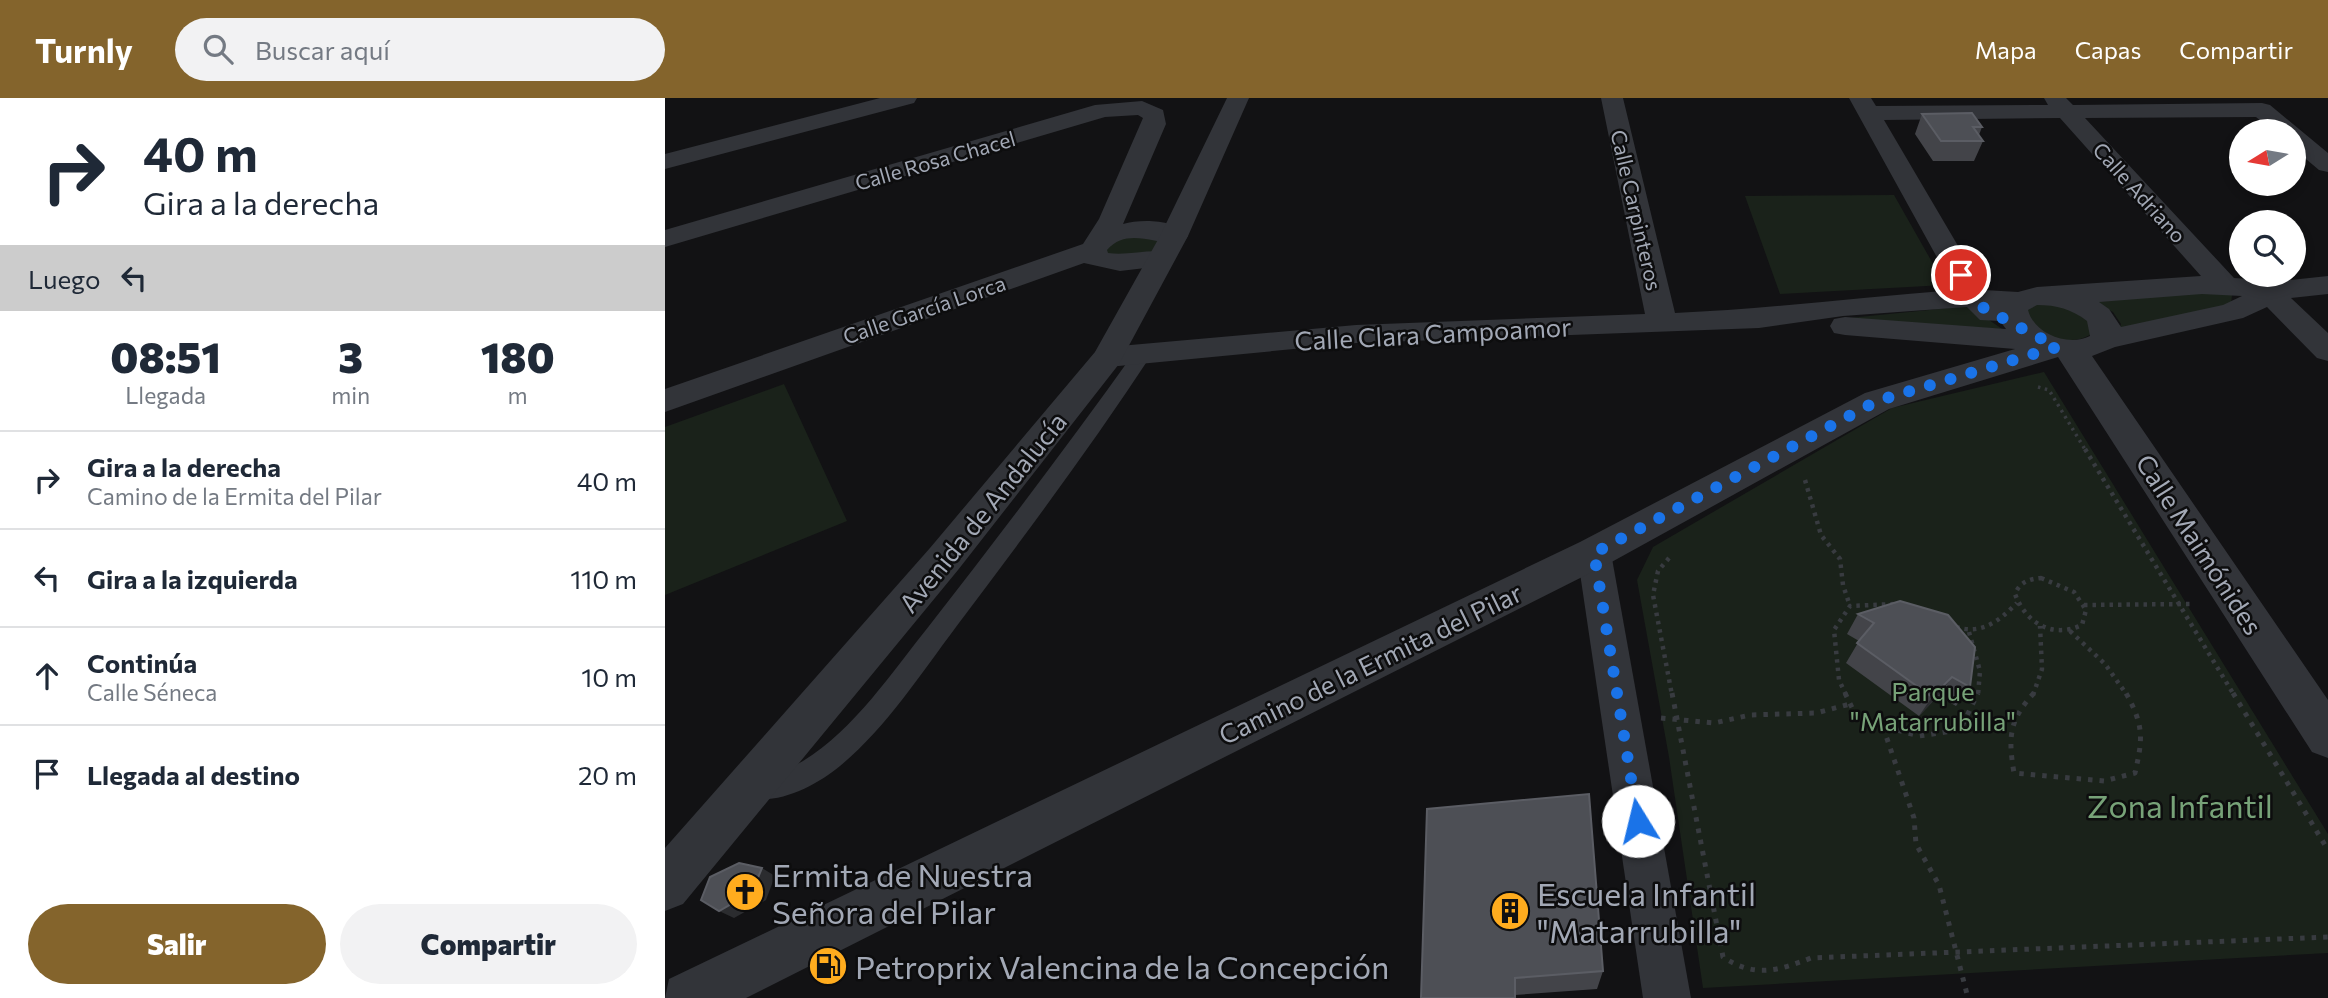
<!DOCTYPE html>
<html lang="es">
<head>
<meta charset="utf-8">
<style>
	:root { --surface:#fff; --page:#f2f2f3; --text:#1f2937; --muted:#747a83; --line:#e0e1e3; --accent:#84642c }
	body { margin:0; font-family:Commissioner,sans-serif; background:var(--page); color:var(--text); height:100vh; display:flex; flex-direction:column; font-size:26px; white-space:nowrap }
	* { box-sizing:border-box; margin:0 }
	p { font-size:23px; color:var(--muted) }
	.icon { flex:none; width:38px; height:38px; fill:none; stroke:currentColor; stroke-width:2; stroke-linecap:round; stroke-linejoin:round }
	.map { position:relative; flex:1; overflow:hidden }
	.sheet { display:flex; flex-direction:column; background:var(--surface); width:665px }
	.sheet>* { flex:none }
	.top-card { background:#fff; color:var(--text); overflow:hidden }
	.needle { width:46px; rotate:259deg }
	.controls { position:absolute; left:1564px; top:21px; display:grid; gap:14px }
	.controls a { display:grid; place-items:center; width:77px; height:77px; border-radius:50%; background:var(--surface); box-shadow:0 4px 10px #0003; font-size:35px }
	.pin { position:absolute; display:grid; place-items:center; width:60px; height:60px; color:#fff; margin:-30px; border:4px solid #fff; border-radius:50%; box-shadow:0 2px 7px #0007 }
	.me { position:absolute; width:77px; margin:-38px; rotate:351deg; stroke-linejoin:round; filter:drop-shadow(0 0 5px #0008) }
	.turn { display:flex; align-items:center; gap:24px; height:147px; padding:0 28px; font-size:32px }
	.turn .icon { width:91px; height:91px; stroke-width:2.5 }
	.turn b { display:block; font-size:49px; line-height:60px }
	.then { display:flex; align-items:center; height:66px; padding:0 28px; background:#0003; gap:14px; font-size:26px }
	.eta { display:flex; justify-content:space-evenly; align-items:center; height:119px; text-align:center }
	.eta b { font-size:42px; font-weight:800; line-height:49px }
	.action { display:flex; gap:14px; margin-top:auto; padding:14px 28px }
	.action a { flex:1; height:80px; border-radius:42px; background:var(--accent); color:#fff; font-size:28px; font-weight:800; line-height:80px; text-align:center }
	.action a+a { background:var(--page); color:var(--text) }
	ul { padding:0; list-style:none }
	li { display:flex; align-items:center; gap:21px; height:98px; padding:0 28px; border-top:2px solid var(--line) }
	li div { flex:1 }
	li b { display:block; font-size:26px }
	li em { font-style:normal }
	header { display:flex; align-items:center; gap:42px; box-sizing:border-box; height:98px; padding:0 35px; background:var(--accent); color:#fff }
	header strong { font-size:33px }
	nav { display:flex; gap:38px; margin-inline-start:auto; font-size:24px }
	.search { width:490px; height:63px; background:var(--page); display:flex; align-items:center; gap:18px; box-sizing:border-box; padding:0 24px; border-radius:38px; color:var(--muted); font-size:26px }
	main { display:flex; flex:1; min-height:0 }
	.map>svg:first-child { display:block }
	.green { fill:#1a221a }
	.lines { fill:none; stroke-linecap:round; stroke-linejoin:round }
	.path-far2 { stroke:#383b40; stroke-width:3.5; stroke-dasharray:2.5 4.5; stroke-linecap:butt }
	.path-far1 { stroke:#383b40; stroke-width:4.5; stroke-dasharray:3.5 5; stroke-linecap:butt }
	.path { stroke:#383b40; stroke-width:5; stroke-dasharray:4.5 7; stroke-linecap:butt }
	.service { fill:#323439; fill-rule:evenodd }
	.pedestrian { fill:#323439; fill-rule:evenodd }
	.minor { fill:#323439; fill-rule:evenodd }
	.tertiary { fill:#323439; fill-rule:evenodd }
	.wall { fill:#434449 }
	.shaded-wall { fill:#2b2c2f }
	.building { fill:#4d4f55; stroke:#5b5d64; stroke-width:2 }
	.route { stroke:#1a73e8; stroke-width:12; stroke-dasharray:0 21.6 }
	.labels { text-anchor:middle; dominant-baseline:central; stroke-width:5; stroke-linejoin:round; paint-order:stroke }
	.far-street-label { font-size:21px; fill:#a2a8b5; stroke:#0d0d0e }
	.street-label { font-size:26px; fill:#a2a8b5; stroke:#0d0d0e }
	.park-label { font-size:26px; fill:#77a278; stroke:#0d0d0e }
	.near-park-label { font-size:32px; fill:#77a278; stroke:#0d0d0e }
	.near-poi-label { font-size:32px; fill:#a2a8b5; stroke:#0d0d0e; text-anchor:start }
</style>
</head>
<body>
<header>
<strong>Turnly</strong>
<div class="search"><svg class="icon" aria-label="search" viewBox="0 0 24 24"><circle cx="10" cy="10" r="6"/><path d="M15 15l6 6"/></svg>Buscar aquí</div>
<nav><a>Mapa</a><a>Capas</a><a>Compartir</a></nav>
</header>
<main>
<section class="sheet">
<div class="top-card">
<div class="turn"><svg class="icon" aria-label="right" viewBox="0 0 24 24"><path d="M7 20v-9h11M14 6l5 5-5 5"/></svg><div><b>40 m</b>Gira a la derecha</div></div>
<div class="then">Luego<svg class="icon" aria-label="left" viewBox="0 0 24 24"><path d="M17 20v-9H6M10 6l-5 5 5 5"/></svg></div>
</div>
<div class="eta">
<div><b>08:51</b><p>Llegada</p></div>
<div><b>3</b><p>min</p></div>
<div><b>180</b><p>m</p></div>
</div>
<ul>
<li><svg class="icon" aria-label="right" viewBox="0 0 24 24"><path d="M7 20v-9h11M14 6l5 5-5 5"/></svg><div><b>Gira a la derecha</b><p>Camino de la Ermita del Pilar</p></div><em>40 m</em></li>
<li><svg class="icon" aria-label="left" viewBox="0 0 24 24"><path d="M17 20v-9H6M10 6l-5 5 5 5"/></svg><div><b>Gira a la izquierda</b></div><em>110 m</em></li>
<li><svg class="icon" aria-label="ahead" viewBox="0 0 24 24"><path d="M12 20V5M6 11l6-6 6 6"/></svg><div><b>Continúa</b><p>Calle Séneca</p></div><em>10 m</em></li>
<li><svg class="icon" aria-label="arrive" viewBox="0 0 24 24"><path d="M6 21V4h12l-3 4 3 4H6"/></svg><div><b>Llegada al destino</b></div><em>20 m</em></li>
</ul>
<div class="action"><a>Salir</a><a>Compartir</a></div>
</section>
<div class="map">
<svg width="1663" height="900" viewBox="0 0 1663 900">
	<rect width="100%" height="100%" fill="#121214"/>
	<path class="green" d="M1229,97l51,90 -165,9 -35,-98z
		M495,132l1,29 -50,4 -10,-23z
		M1524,192l43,5 -1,9 -112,26 2,-6 -8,-12 -20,-10z
		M1371,206l30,2 25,17v11c-13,10 -40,7 -53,-3 -5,-3 -9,-13 -13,-19z
		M1304,208l33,23 -163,-10z
		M1379,274l284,462v119l-625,35 -34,-231 -32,-177 16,-33 239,-139z
		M119,286l63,137 -182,74v-168z"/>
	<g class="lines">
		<path class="path-far2" d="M1373,289l11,3 37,61"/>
		<path class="path-far1" d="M1420,351l149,246
			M1140,382l16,55 19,24 3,26 7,21
			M1004,460l-11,13 -5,24 19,100
			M1376,480l33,14 12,18 -4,15c-30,14 -56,-2 -67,-31 5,-12 14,-15 26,-16z
			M1419,507l108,-1
			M1291,529c26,8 43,-6 61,-24
			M1405,533l35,33 22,31
			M1304,534l11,39 -2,24
			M1181,597l-7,-15 -5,-50 16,-24 45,-2
			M1368,597l9,-26 -2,-43"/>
		<path class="path" d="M1007,595l51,264c32,21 54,14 88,1l517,-21
			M1180,595l10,21 27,12 37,10 41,-6 18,-37
			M1369,595c-25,27 -26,44 -20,80l90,8 31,-8c8,-35 9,-47 -9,-80
			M1568,595l95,157
			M996,620l53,5 36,-8 66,-2 34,-9
			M1218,629l31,91 2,26 23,41 29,113"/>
		<path class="service" d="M478,250l9,6c-61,93 -129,184 -196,273 -36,48 -70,101 -116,139 -24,20 -66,42 -98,30l-4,-9 4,-9c20,-8 42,-5 61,-17 52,-32 88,-88 126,-135 71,-91 140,-182 207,-276z"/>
		<path class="pedestrian" d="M929,442l12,4 5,9 80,445h-48l-66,-445 5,-9z"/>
		<path class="minor" d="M215,0h37l-3,5 -249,66v-15z
			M936,0h22l52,215c94,-4 186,-16 280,-23l-106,-192h22l5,8 172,-1 -4,-7h22l7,7 189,-2 8,2 58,48v19l-9,-2 -25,-21v-18h-21l-17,-14 -171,1 149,160 46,3 48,-5v18l-37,4 37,35v28l-11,-3 -50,-51 -24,11 -128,29 -23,9 236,344v58l-16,-6 -254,-395 -169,52 -281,155 -862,434h-81l4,-19 911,-437 285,-149 150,-44 -170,-14 -11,-2 -4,-7 4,-7 11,-2 161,12 -6,-8 -20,-1 -13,-13 -124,9 -84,12 -403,15 -248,24 -11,-3 -5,-7 5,-7 11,-3 248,-22 289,-11zM1395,20l141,158 -164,11 -19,5 -34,-2 -100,-170zM1537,196l40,2 -19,9 -102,22 -12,-18 -10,-7zM1372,207c20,0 34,4 50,16l3,15c-22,11 -56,-2 -62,-26z
			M477,3l21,9 3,14 -43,100c18,-5 53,-5 65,12l-4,6c-25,6 -55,-17 -77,8l1,3c21,3 43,-5 63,0l4,6 -4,6 -51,6 -36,-8 -419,149v-23l418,-145 16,-25 44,-101 -5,-3 -33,2 -440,130v-17l430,-125z"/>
		<path class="tertiary" d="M562,0h22l-61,138 -69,128 -161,206 -275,334 -18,7v-63l265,-300 165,-196 65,-116z"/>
	</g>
	<path class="wall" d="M1257,16l60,13 -3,8 4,6 -9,20h-41l-18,-27z
		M1235,503l70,86 -14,19 -18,-10 -19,20 -73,-53 13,-22 -12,-7 11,-20z
		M762,711l176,162 -6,18 -82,6z"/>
	<path class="shaded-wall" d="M1287,579l-14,19 -19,20 13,-19z
		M97,770l13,8 -9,24 -32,18 -15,-7z"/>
	<path class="building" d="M1307,15l10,14h-9l10,14h-42l-19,-27z
		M1235,503l48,14 27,32 -5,40 -18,-10 -20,20 -75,-54 17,-20 -16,-9z
		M924,696l14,177 -88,7v20h-94l6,-189z
		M74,765l23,5 -10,24 -33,19 -18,-11 9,-23z"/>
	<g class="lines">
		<path class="route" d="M973,723l-44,-268 283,-152 180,-54 -75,-40 -21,-32"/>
	</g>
	<defs>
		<g id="church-disc" transform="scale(2.0125)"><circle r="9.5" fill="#ffac1e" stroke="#0d0d0e"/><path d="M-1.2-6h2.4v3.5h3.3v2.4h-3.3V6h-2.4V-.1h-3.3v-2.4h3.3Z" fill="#111"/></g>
		<g id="building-disc" transform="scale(2.0125)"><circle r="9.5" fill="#ffac1e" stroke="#0d0d0e"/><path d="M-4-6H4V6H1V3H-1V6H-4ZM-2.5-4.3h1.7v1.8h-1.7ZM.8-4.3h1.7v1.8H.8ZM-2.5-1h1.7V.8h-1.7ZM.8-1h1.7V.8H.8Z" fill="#111"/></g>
		<g id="fuel-disc" transform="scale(2.0125)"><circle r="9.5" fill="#ffac1e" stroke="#0d0d0e"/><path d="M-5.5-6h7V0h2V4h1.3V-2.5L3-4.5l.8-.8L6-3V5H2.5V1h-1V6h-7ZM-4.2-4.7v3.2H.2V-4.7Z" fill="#111"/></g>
	</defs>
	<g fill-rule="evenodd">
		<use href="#church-disc" x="80" y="794"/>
		<use href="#building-disc" x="845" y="813"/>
		<use href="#fuel-disc" x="163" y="868"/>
	</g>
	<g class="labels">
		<g class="far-street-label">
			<text transform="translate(270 62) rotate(-16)">Calle Rosa Chacel</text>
			<text transform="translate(1475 94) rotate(48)">Calle Adriano</text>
			<text transform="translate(972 112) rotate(77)">Calle Carpinteros</text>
			<text transform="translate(259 211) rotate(-19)">Calle García Lorca</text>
		</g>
		<g class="street-label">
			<text transform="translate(768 235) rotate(-3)">Calle Clara Campoamor</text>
			<text transform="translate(317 414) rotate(-51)">Avenida de Andalucía</text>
			<text transform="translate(1535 446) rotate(57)">Calle Maimónides</text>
			<text transform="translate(705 565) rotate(-26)">Camino de la Ermita del Pilar</text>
		</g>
		<g class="park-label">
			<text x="1268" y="592">Parque<tspan x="1268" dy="30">"Matarrubilla"</tspan></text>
		</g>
		<g class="near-park-label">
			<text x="1515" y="707">Zona Infantil</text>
		</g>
		<g class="near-poi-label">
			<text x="107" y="776">Ermita de Nuestra<tspan x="107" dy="37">Señora del Pilar</tspan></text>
			<text x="872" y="795">Escuela Infantil<tspan x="872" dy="37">"Matarrubilla"</tspan></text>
			<text x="190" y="868">Petroprix Valencina de la Concepción</text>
		</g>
	</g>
</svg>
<div class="controls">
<a><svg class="needle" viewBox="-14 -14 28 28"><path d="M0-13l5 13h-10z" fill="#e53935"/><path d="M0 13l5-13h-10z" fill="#747a83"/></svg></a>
<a><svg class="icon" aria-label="search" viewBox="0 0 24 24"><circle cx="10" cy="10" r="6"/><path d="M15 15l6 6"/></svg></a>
</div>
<div class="pin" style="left:1296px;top:177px;background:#d93025"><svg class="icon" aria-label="arrive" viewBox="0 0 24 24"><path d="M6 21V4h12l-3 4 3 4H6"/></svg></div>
<svg class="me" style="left:973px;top:723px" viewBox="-20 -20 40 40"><circle r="19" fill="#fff"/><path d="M0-13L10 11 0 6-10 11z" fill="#1a73e8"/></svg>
</div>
</main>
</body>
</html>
